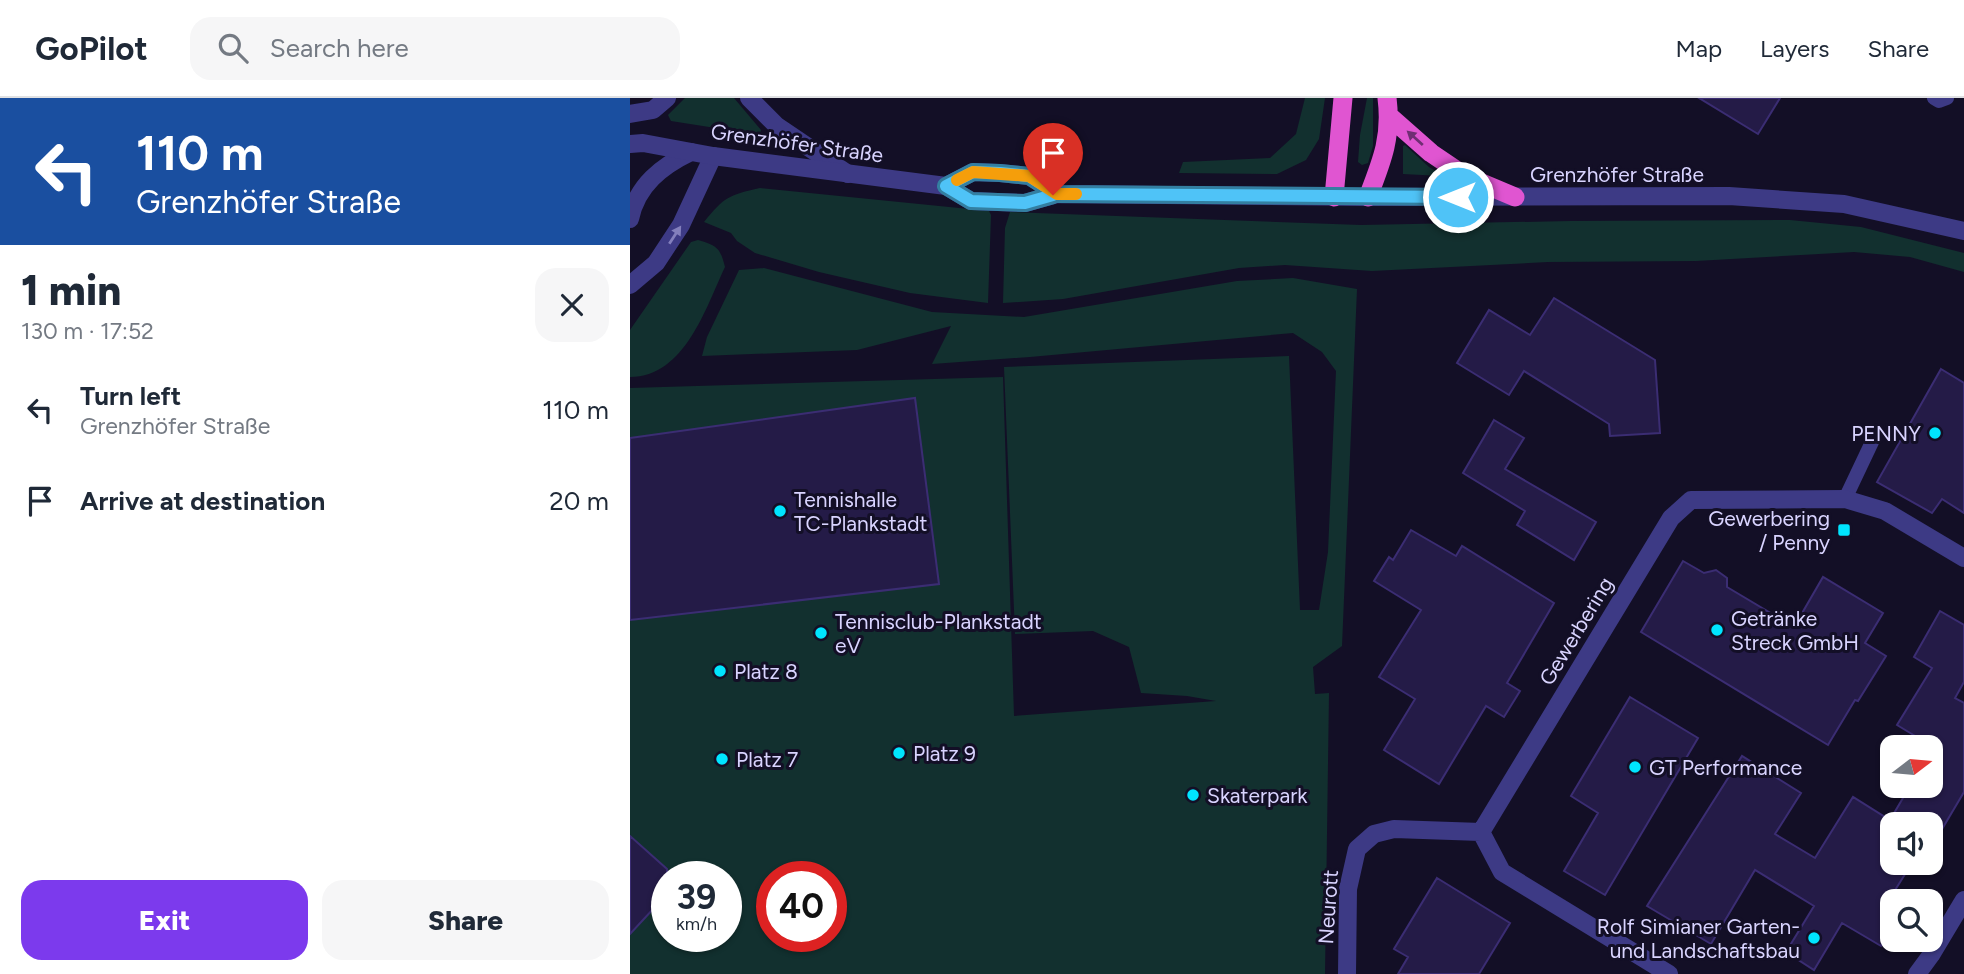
<!DOCTYPE html>
<html lang="en">
<head>
<meta charset="utf-8">
<style>
	:root { --surface:#fff; --page:#f6f6f7; --text:#1f2937; --muted:#747a83; --line:#e0e1e3; --accent:#7c3aed }
	body { margin:0; font-family:Figtree,sans-serif; background:var(--page); color:var(--text); height:100vh; display:flex; flex-direction:column; font-size:26px; white-space:nowrap }
	* { box-sizing:border-box; margin:0 }
	p { font-size:23px; color:var(--muted) }
	.icon { flex:none; width:38px; height:38px; fill:none; stroke:currentColor; stroke-width:2; stroke-linecap:round; stroke-linejoin:round }
	.map { position:relative; flex:1; overflow:hidden }
	.details { display:flex; flex-direction:column; background:var(--surface); width:630px }
	.details>* { flex:none }
	.hud { background:#1a4fa0; color:#fff; overflow:hidden }
	.needle { width:46px; rotate:74deg }
	.buttons { position:absolute; left:1250px; top:637px; display:grid; gap:14px }
	.buttons a { display:grid; place-items:center; width:63px; height:63px; border-radius:14px; background:var(--surface); box-shadow:0 2px 5px #0004; font-size:35px }
	.speed { position:absolute; left:21px; top:763px; display:flex; gap:14px; font-size:35px; font-weight:700; text-align:center }
	.speed>* { display:grid; place-content:center; width:91px; height:91px; border-radius:50%; background:var(--surface); box-shadow:0 2px 5px #0004; line-height:1 }
	.speed small { font-size:18px; font-weight:400 }
	.speed .limit { border:10px solid #d22; background:#fff; color:#111 }
	.pin { position:absolute; display:grid; place-items:center; width:60px; height:60px; color:#fff; margin:-72px -30px; border-radius:50% 50% 50% 0; rotate:-45deg; box-shadow:0 0 7px #0007 }
	.pin .icon { rotate:45deg }
	.me { position:absolute; width:77px; margin:-38px; rotate:270deg; stroke-linejoin:round; filter:drop-shadow(0 0 5px #0008) }
	.turn { display:flex; align-items:center; gap:24px; height:147px; padding:0 21px; font-size:32px }
	.turn .icon { width:91px; height:91px; stroke-width:2.5 }
	.turn b { display:block; font-size:49px; line-height:60px }
	.round { display:grid; place-items:center; flex:none; width:74px; height:74px; border-radius:21px; background:var(--page) }
	.head { display:flex; align-items:center; justify-content:space-between; height:119px; padding:0 21px }
	h1 { font-size:42px; font-weight:800; line-height:52px }
	.action { display:flex; gap:14px; margin-top:auto; padding:14px 21px }
	.action a { flex:1; height:80px; border-radius:21px; background:var(--accent); color:#fff; font-size:28px; font-weight:800; line-height:80px; text-align:center }
	.action a+a { background:var(--page); color:var(--text) }
	ul { padding:0; list-style:none }
	li { display:flex; align-items:center; gap:21px; height:91px; padding:0 21px }
	li div { flex:1 }
	li b { display:block; font-size:26px }
	li em { font-style:normal }
	header { display:flex; align-items:center; gap:42px; box-sizing:border-box; height:98px; padding:0 35px; background:var(--surface); border-bottom:2px solid var(--line) }
	header strong { font-size:33px }
	nav { display:flex; gap:38px; margin-inline-start:auto; font-size:24px }
	.search { width:490px; height:63px; background:var(--page); display:flex; align-items:center; gap:18px; box-sizing:border-box; padding:0 24px; border-radius:21px; color:var(--muted); font-size:26px }
	main { display:flex; flex:1; min-height:0 }
	.map>svg:first-child { display:block }
	.green { fill:#12302f; fill-rule:evenodd }
	.building { fill:#241b47; stroke:#3b2d73; stroke-width:2 }
	.lines { fill:none; stroke-linecap:round; stroke-linejoin:round }
	.service { stroke:#3d3a85; stroke-width:14 }
	.minor { stroke:#3d3a85; stroke-width:18 }
	.tertiary { stroke:#3d3a85; stroke-width:18 }
	.trunk { stroke:#e055d1; stroke-width:19 }
	.oneway { fill:#6f2e73 }
	.oneway2 { fill:#837fbc }
	.route-casing { stroke:#337fa1; stroke-width:18 }
	.route { stroke:#4fc3f7; stroke-width:12 }
	.slow { stroke:#f59e0b; stroke-width:12 }
	.poi-dot { fill:#00e5ff; stroke:#130f26; stroke-width:2.5 }
	.labels { text-anchor:middle; dominant-baseline:central; stroke-width:6; stroke-linejoin:round; paint-order:stroke }
	.street-label { font-size:21px; fill:#d9d4ff; stroke:#130f26 }
	.poi-label { font-size:21px; fill:#d9d4ff; stroke:#130f26; text-anchor:start }
</style>
</head>
<body>
<header>
<strong>GoPilot</strong>
<div class="search"><svg class="icon" aria-label="search" viewBox="0 0 24 24"><circle cx="10" cy="10" r="6"/><path d="M15 15l6 6"/></svg>Search here</div>
<nav><a>Map</a><a>Layers</a><a>Share</a></nav>
</header>
<main>
<section class="details">
<div class="hud">
<div class="turn"><svg class="icon" aria-label="left" viewBox="0 0 24 24"><path d="M17 20v-9H6M10 6l-5 5 5 5"/></svg><div><b>110 m</b>Grenzhöfer Straße</div></div>
</div>
<div class="head"><div><h1>1 min</h1><p>130 m · 17:52</p></div><a class="round"><svg class="icon" aria-label="close" viewBox="0 0 24 24"><path d="M6 6l12 12M18 6L6 18"/></svg></a></div>
<ul>
<li><svg class="icon" aria-label="left" viewBox="0 0 24 24"><path d="M17 20v-9H6M10 6l-5 5 5 5"/></svg><div><b>Turn left</b><p>Grenzhöfer Straße</p></div><em>110 m</em></li>
<li><svg class="icon" aria-label="arrive" viewBox="0 0 24 24"><path d="M6 21V4h12l-3 4 3 4H6"/></svg><div><b>Arrive at destination</b></div><em>20 m</em></li>
</ul>
<div class="action"><a>Exit</a><a>Share</a></div>
</section>
<div class="map">
<svg width="1334" height="876" viewBox="0 0 1334 876">
	<rect width="100%" height="100%" fill="#130f26"/>
	<path class="green" d="M55,0h49l27,32 -1,5 -89,-14 -3,-6z
		M675,0h20l-6,41 -13,21 -29,14 -98,-1 4,-11 87,-4 26,-24z
		M737,0h6v48l-5,17 -6,2 -4,-3 2,-27z
		M775,47l24,22 12,7v2l-38,-2v-28z
		M130,90l229,23 2,4 -3,88 -78,-10 -91,-21 -64,-19 -18,-12 -6,-8 -27,-11c20,-25 25,-27 56,-34z
		M380,114l351,13 210,-4 219,-1 71,7 103,26v19l-54,-15 -56,-5 -158,9 -148,1 -176,9 -87,-6 -46,3 -176,31 -60,4 2,-75z
		M68,142c19,6 22,7 27,27 -19,40 -40,110 -95,110v-47l61,-88z
		M134,170l168,44 92,5 213,-36 56,-3 64,11 -15,357 -29,21 2,27 14,-1 -4,281h-695v-586l373,-11 11,339 202,-15 -29,-5 -46,-3 -12,-46 -36,-16 -78,3 -11,-267 285,-11 11,254h19l9,-58 8,-181 -14,-19 -29,-19 -263,24 -98,7 19,-38 -94,24 -155,6 5,-19 32,-67zM37,779h59v59h-59zM142,779h59v59h-59z"/>
	<path class="building" d="M1069,0h81l-22,36z
		M924,200l101,62 5,73 -50,3 -1,-12 -85,-53 -15,24 -52,-32 32,-53 41,25z
		M1311,271l23,14v130l-22,-14 -10,14 -55,-31z
		M285,300l24,186 -309,36v-182z
		M864,322l30,18 -19,31 91,53 -22,38 -57,-35 8,-14 -62,-38z
		M781,432l45,26 6,-10 92,57 -47,80 13,8 -16,26 -18,-11 -47,78 -55,-34 31,-51 -36,-22 42,-67 -47,-29 15,-24 4,3z
		M1053,463l21,12 12,-3 11,8v9l67,40 29,-50 60,36 -18,30 21,13 -28,45 -3,-1 -27,45 -187,-113z
		M1310,513l24,14v57l-9,16 9,5v89l-32,54 -2,-22h-38v39h20l-20,32v33l-11,18 -39,-23 -28,47 -28,-18 28,-46 -59,-36 -44,74 -64,-38 95,-150 59,37 -26,41 40,24 38,-61 37,23 20,-34h20v-41l-33,-20 35,-57 -18,-11z
		M1000,599l68,41 -93,157 -41,-24 34,-58 -27,-17z
		M0,738l37,33v25l-37,40z
		M807,780l73,45 -31,51h-81l10,-17 -14,-8z"/>
	<g class="lines">
		<path class="service" d="M1304,0l5,3 8,-3
			M1215,401l27,-57"/>
		<path class="minor" d="M119,0l28,28 71,48
			M0,16l23,-4 14,-12
			M0,121c7,-34 32,-53 61,-67
			M0,187l26,-22 25,-38 32,-69
			M717,876l1,-85 9,-40 17,-15 20,-5 87,3
			M1039,876l-167,-102 -21,-40 190,-314 20,-18 154,-1 40,12 79,47
			M1287,876l14,-19 33,-55"/>
		<path class="tertiary" d="M0,46l13,-1 70,13 233,30 25,15 54,2 32,-9 311,3 361,-1 115,8 120,27
			M316,88l27,-14 27,1 29,3 28,18"/>
		<path class="trunk" d="M759,18l42,37 34,23 50,21
			M704,99l9,-99
			M738,99c14,-36 24,-60 19,-99"/>
	</g>
	<defs><path id="oneway-solid" d="M-6-.8H1V-3.2L6.5 0L1 3.2V.8H-6Z" transform="scale(1.75)"/></defs>
	<use class="oneway" href="#oneway-solid" transform="translate(785 40) rotate(-138)"/>
	<use class="oneway2" href="#oneway-solid" transform="translate(45 137) rotate(-57)"/>
	<g class="lines">
		<g class="route-casing">
			<path id="route" d="M423,97l-28,8 -54,-2 -25,-15 27,-14 27,1 29,3 28,18 401,3"/>
		</g>
		<use href="#route" class="route"/>
		<path class="slow" d="M327,82l16,-8 56,4 28,18h19"/>
	</g>
	<g class="poi-dot">
		<circle cx="1305" cy="335" r="7"/>
		<circle cx="150" cy="413" r="7"/>
		<rect x="1207" y="425" width="14" height="14" rx="3.5"/>
		<circle cx="1087" cy="532" r="7"/>
		<circle cx="191" cy="535" r="7"/>
		<circle cx="90" cy="573" r="7"/>
		<circle cx="269" cy="655" r="7"/>
		<circle cx="92" cy="661" r="7"/>
		<circle cx="1005" cy="669" r="7"/>
		<circle cx="563" cy="697" r="7"/>
		<circle cx="1184" cy="840" r="7"/>
	</g>
	<g class="labels">
		<g class="street-label">
			<text transform="translate(167 45) rotate(8)">Grenzhöfer Straße</text>
			<text x="987" y="76">Grenzhöfer Straße</text>
			<text transform="translate(946 533) rotate(-59)">Gewerbering</text>
			<text transform="translate(698 809) rotate(-86)">Neurott</text>
		</g>
		<g class="poi-label">
			<text x="1291" y="335" text-anchor="end">PENNY</text>
			<text x="164" y="401">Tennishalle<tspan x="164" dy="24">TC-Plankstadt</tspan></text>
			<text x="1200" y="420" text-anchor="end">Gewerbering<tspan x="1200" dy="24">/ Penny</tspan></text>
			<text x="1101" y="520">Getränke<tspan x="1101" dy="24">Streck GmbH</tspan></text>
			<text x="205" y="523">Tennisclub-Plankstadt<tspan x="205" dy="24">eV</tspan></text>
			<text x="104" y="573">Platz 8</text>
			<text x="283" y="655">Platz 9</text>
			<text x="106" y="661">Platz 7</text>
			<text x="1019" y="669">GT Performance</text>
			<text x="577" y="697">Skaterpark</text>
			<text x="1170" y="828" text-anchor="end">Rolf Simianer Garten-<tspan x="1170" dy="24">und Landschaftsbau</tspan></text>
		</g>
	</g>
</svg>
<div class="buttons">
<a><svg class="needle" viewBox="-14 -14 28 28"><path d="M0-13l5 13h-10z" fill="#e53935"/><path d="M0 13l5-13h-10z" fill="#747a83"/></svg></a>
<a><svg class="icon" aria-label="sound" viewBox="0 0 24 24"><path d="M4 9h4l5-4v14l-5-4H4zM17 9q2 3 0 6"/></svg></a>
<a><svg class="icon" aria-label="search" viewBox="0 0 24 24"><circle cx="10" cy="10" r="6"/><path d="M15 15l6 6"/></svg></a>
</div>
<div class="speed"><div>39<small>km/h</small></div><div class="limit">40</div></div>
<div class="pin" style="left:423px;top:97px;background:#d93025"><svg class="icon" aria-label="arrive" viewBox="0 0 24 24"><path d="M6 21V4h12l-3 4 3 4H6"/></svg></div>
<svg class="me" style="left:828px;top:99px" viewBox="-20 -20 40 40"><circle r="17" fill="#4fc3f7" stroke="#fff" stroke-width="3"/><path d="M0-11L8 9 0 5-8 9z" fill="#fff"/></svg>
</div>
</main>
</body>
</html>
